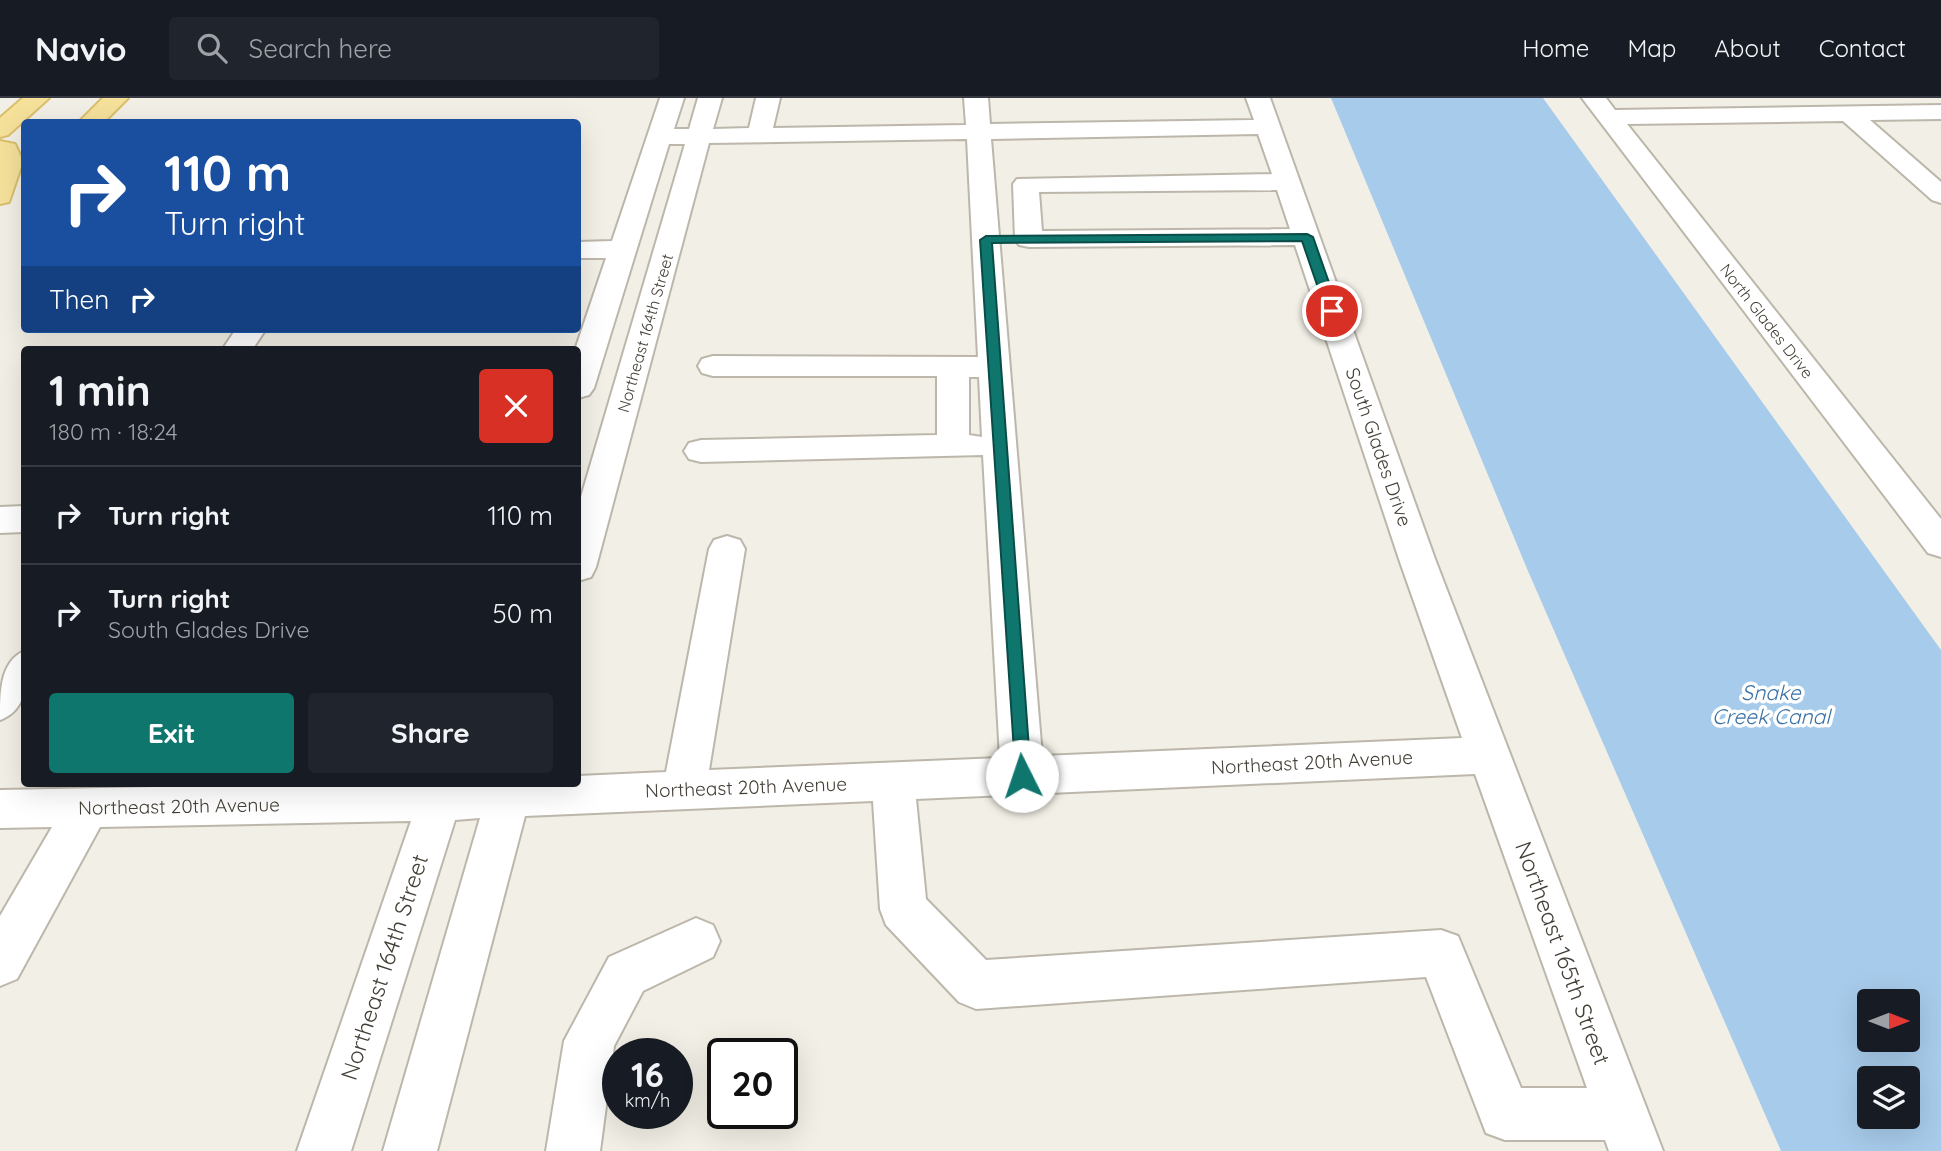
<!DOCTYPE html>
<html lang="en">
<head>
<meta charset="utf-8">
<style>
	:root { --surface:#171b24; --page:#20242c; --text:#f1f3f6; --muted:#9ea1a6; --line:#363941; --accent:#0f766e }
	body { margin:0; font-family:Quicksand,sans-serif; background:var(--page); color:var(--text); height:100vh; display:flex; flex-direction:column; font-size:26px; white-space:nowrap }
	* { box-sizing:border-box; margin:0 }
	p { font-size:23px; color:var(--muted) }
	.icon { flex:none; width:38px; height:38px; fill:none; stroke:currentColor; stroke-width:2; stroke-linecap:round; stroke-linejoin:round }
	.map { position:relative; flex:1; overflow:hidden }
	.details { position:absolute; left:21px; top:248px; width:560px; height:441px; display:flex; flex-direction:column; background:var(--surface); border-radius:7px; box-shadow:0 7px 28px #0002 }
	.details>* { flex:none }
	.top-card { position:absolute; left:21px; top:21px; width:560px; height:214px; border-radius:7px; box-shadow:0 7px 28px #0002; background:#1a4fa0; color:#fff; overflow:hidden }
	.needle { width:46px; rotate:90deg }
	.buttons { position:absolute; left:1857px; top:891px; display:grid; gap:14px }
	.buttons a { display:grid; place-items:center; width:63px; height:63px; border-radius:7px; background:var(--surface); box-shadow:0 7px 28px #0002; font-size:35px }
	.speed { position:absolute; left:602px; top:940px; display:flex; gap:14px; font-size:35px; font-weight:700; text-align:center }
	.speed>* { display:grid; place-content:center; width:91px; height:91px; border-radius:50%; background:var(--surface); box-shadow:0 7px 28px #0002; line-height:1 }
	.speed small { font-size:18px; font-weight:400 }
	.speed .limit { border:4px solid #111; border-radius:10px; background:#fff; color:#111 }
	.pin { position:absolute; display:grid; place-items:center; width:60px; height:60px; color:#fff; margin:-30px; border:4px solid #fff; border-radius:50%; box-shadow:0 2px 7px #0007 }
	.me { position:absolute; width:77px; margin:-38px; rotate:356deg; stroke-linejoin:round; filter:drop-shadow(0 0 5px #0008) }
	.turn { display:flex; align-items:center; gap:24px; height:147px; padding:0 28px; font-size:32px }
	.turn .icon { width:91px; height:91px; stroke-width:2.5 }
	.turn b { display:block; font-size:49px; line-height:60px }
	.then { display:flex; align-items:center; height:66px; padding:0 28px; background:#0003; gap:14px; font-size:26px }
	.round { display:grid; place-items:center; flex:none; width:74px; height:74px; border-radius:7px; background:var(--page) }
	.overview { display:flex; align-items:center; justify-content:space-between; height:119px; padding:0 28px }
	h1 { font-size:42px; font-weight:700; line-height:52px }
	.cta { display:flex; gap:14px; margin-top:auto; padding:14px 28px }
	.cta a { flex:1; height:80px; border-radius:7px; background:var(--accent); color:#fff; font-size:28px; font-weight:700; line-height:80px; text-align:center }
	.cta a+a { background:var(--page); color:var(--text) }
	ul { padding:0; list-style:none }
	li { display:flex; align-items:center; gap:21px; height:98px; padding:0 28px; border-top:2px solid var(--line) }
	li div { flex:1 }
	li b { display:block; font-size:26px }
	li em { font-style:normal }
	header { display:flex; align-items:center; gap:42px; box-sizing:border-box; height:98px; padding:0 35px; background:var(--surface); border-bottom:2px solid var(--line) }
	header strong { font-size:33px }
	nav { display:flex; gap:38px; margin-inline-start:auto; font-size:24px }
	.search { width:490px; height:63px; background:var(--page); display:flex; align-items:center; gap:18px; box-sizing:border-box; padding:0 24px; border-radius:7px; color:var(--muted); font-size:26px }
	.map>svg:first-child { display:block }
	.water { fill:#a7cbea; fill-rule:evenodd }
	.lines { fill:none; stroke-linecap:round; stroke-linejoin:round }
	.minor-casing { stroke:#bcb7aa; stroke-width:4 }
	.major-casing { stroke:#dabf6c; stroke-width:4 }
	.minor { fill:#fff; fill-rule:evenodd }
	.major { fill:#f6e19b; fill-rule:evenodd }
	.route { fill:#0f766e; stroke:#0a4d48; stroke-width:2 }
	.labels { text-anchor:middle; dominant-baseline:central; stroke-width:7; stroke-linejoin:round; paint-order:stroke }
	.far-street-label { font-size:16px; fill:#443f36; stroke:#fff }
	.street-label { font-size:19px; fill:#443f36; stroke:#fff }
	.water-label { font-size:21px; font-style:italic; fill:#3872a7; stroke:#fff }
	.near-street-label { font-size:23px; fill:#443f36; stroke:#fff }
</style>
</head>
<body>
<header>
<strong>Navio</strong>
<div class="search"><svg class="icon" aria-label="search" viewBox="0 0 24 24"><circle cx="10" cy="10" r="6"/><path d="M15 15l6 6"/></svg>Search here</div>
<nav><a>Home</a><a>Map</a><a>About</a><a>Contact</a></nav>
</header>
<div class="map">
<svg width="1941" height="1053" viewBox="0 0 1941 1053">
	<rect width="100%" height="100%" fill="#f2efe6"/>
	<path class="water" d="M1331,0h212l398,552v501h-160l-253,-580zM1869,903h39v39h-39zM1869,980h39v38h-39z"/>
	<g class="lines">
		<g class="minor-casing">
			<path id="minor" d="M660,0h24l-10,31h15l9,-31h24l-9,31 36,-1 7,-30h24l-7,30 193,-3 -2,-27h24l2,26 264,-4 -8,-22h24l165,461 228,592h-54l-4,-11h-100l-19,-7 -60,-156 -450,32 -17,-7 -73,-77 -6,-16 -7,-108 -348,15 -88,335h-54l97,-333 -25,2 -104,331h-54l114,-330 -311,6 -83,152 -17,7v-70l52,-89 -52,1v-38l313,-6h265v-8l88,-4 43,-223 5,-9 13,-4 13,4 5,9 -36,221 291,-12 -17,-303 -282,7 -12,-3 -5,-8 5,-8 12,-3 236,-5v-59h-224l-11,-3 -4,-7 4,-7 11,-3 265,1 -11,-218 -258,4 -113,424 -5,10 -13,4v-74l107,-363h-16l-75,244 -5,7 -11,3 -3,-48 31,-92h-28v-16l34,-1zM1258,36l14,40 -255,5 -4,5 2,55 4,6 10,2 266,-2 104,314 63,179 -420,18 -51,-617zM1277,92l13,39 -248,2 -3,-39zM969,279h10l3,60 -13,-2zM1475,676l112,314h-66l-63,-152 -17,-6 -455,30 -60,-61 -10,-100z
				M1582,0h24l9,12 326,-5v14l-71,1 71,62v21l-9,-3 -89,-79 -216,3 314,395v38l-13,-4z
				M236,231h30l-14,21h-30z
				M24,408v26l-24,1v-26z
				M24,553c2,27 6,58 -24,69 0,-28 0,-58 24,-69z
				M696,820l17,7 7,16 -7,16 -70,34 -29,55 -14,105h-54l18,-110 45,-84z"/>
		</g>
		<g class="major-casing">
			<path id="major" d="M23,0h26l-41,37 -8,2v-19z
				M103,0h25l-24,24h-25z
				M0,43l15,3 8,17 -14,41 -9,2z"/>
		</g>
		<use href="#minor" class="minor"/>
		<use href="#major" class="major"/>
	</g>
	<path class="route" d="M1307,136l6,3 26,74 -2,3 -11,-3 -24,-70 -310,2 39,533 -3,5h-12l-36,-541 6,-4z"/>
	<g class="labels">
		<g class="far-street-label">
			<text transform="translate(1767 223) rotate(52)">North Glades Drive</text>
			<text transform="translate(645 235) rotate(-74)">Northeast 164th Street</text>
		</g>
		<g class="street-label">
			<text transform="translate(1379 349) rotate(71)">South Glades Drive</text>
			<text transform="translate(1312 664) rotate(-3)">Northeast 20th Avenue</text>
			<text transform="translate(746 689) rotate(-2)">Northeast 20th Avenue</text>
			<text transform="translate(179 708) rotate(-1)">Northeast 20th Avenue</text>
		</g>
		<g class="water-label">
			<text x="1771" y="594">Snake<tspan x="1771" dy="24">Creek Canal</tspan></text>
		</g>
		<g class="near-street-label">
			<text transform="translate(1563 855) rotate(70)">Northeast 165th Street</text>
			<text transform="translate(384 869) rotate(-72)">Northeast 164th Street</text>
		</g>
	</g>
</svg>
<div class="buttons">
<a><svg class="needle" viewBox="-14 -14 28 28"><path d="M0-13l5 13h-10z" fill="#e53935"/><path d="M0 13l5-13h-10z" fill="#9ea1a6"/></svg></a>
<a><svg class="icon" aria-label="layers" viewBox="0 0 24 24"><path d="M12 4l9 5-9 5-9-5zM3 14l9 5 9-5"/></svg></a>
</div>
<div class="speed"><div>16<small>km/h</small></div><div class="limit">20</div></div>
<div class="pin" style="left:1332px;top:213px;background:#d93025"><svg class="icon" aria-label="arrive" viewBox="0 0 24 24"><path d="M6 21V4h12l-3 4 3 4H6"/></svg></div>
<svg class="me" style="left:1022px;top:678px" viewBox="-20 -20 40 40"><circle r="19" fill="#fff"/><path d="M0-13L10 11 0 6-10 11z" fill="#0f766e"/></svg>
<div class="top-card">
<div class="turn"><svg class="icon" aria-label="right" viewBox="0 0 24 24"><path d="M7 20v-9h11M14 6l5 5-5 5"/></svg><div><b>110 m</b>Turn right</div></div>
<div class="then">Then<svg class="icon" aria-label="right" viewBox="0 0 24 24"><path d="M7 20v-9h11M14 6l5 5-5 5"/></svg></div>
</div>
<section class="details">
<div class="overview"><div><h1>1 min</h1><p>180 m · 18:24</p></div><a class="round" style="background:#d93025;color:#fff"><svg class="icon" aria-label="close" viewBox="0 0 24 24"><path d="M6 6l12 12M18 6L6 18"/></svg></a></div>
<ul>
<li><svg class="icon" aria-label="right" viewBox="0 0 24 24"><path d="M7 20v-9h11M14 6l5 5-5 5"/></svg><div><b>Turn right</b></div><em>110 m</em></li>
<li><svg class="icon" aria-label="right" viewBox="0 0 24 24"><path d="M7 20v-9h11M14 6l5 5-5 5"/></svg><div><b>Turn right</b><p>South Glades Drive</p></div><em>50 m</em></li>
</ul>
<div class="cta"><a>Exit</a><a>Share</a></div>
</section>
</div>
</body>
</html>
